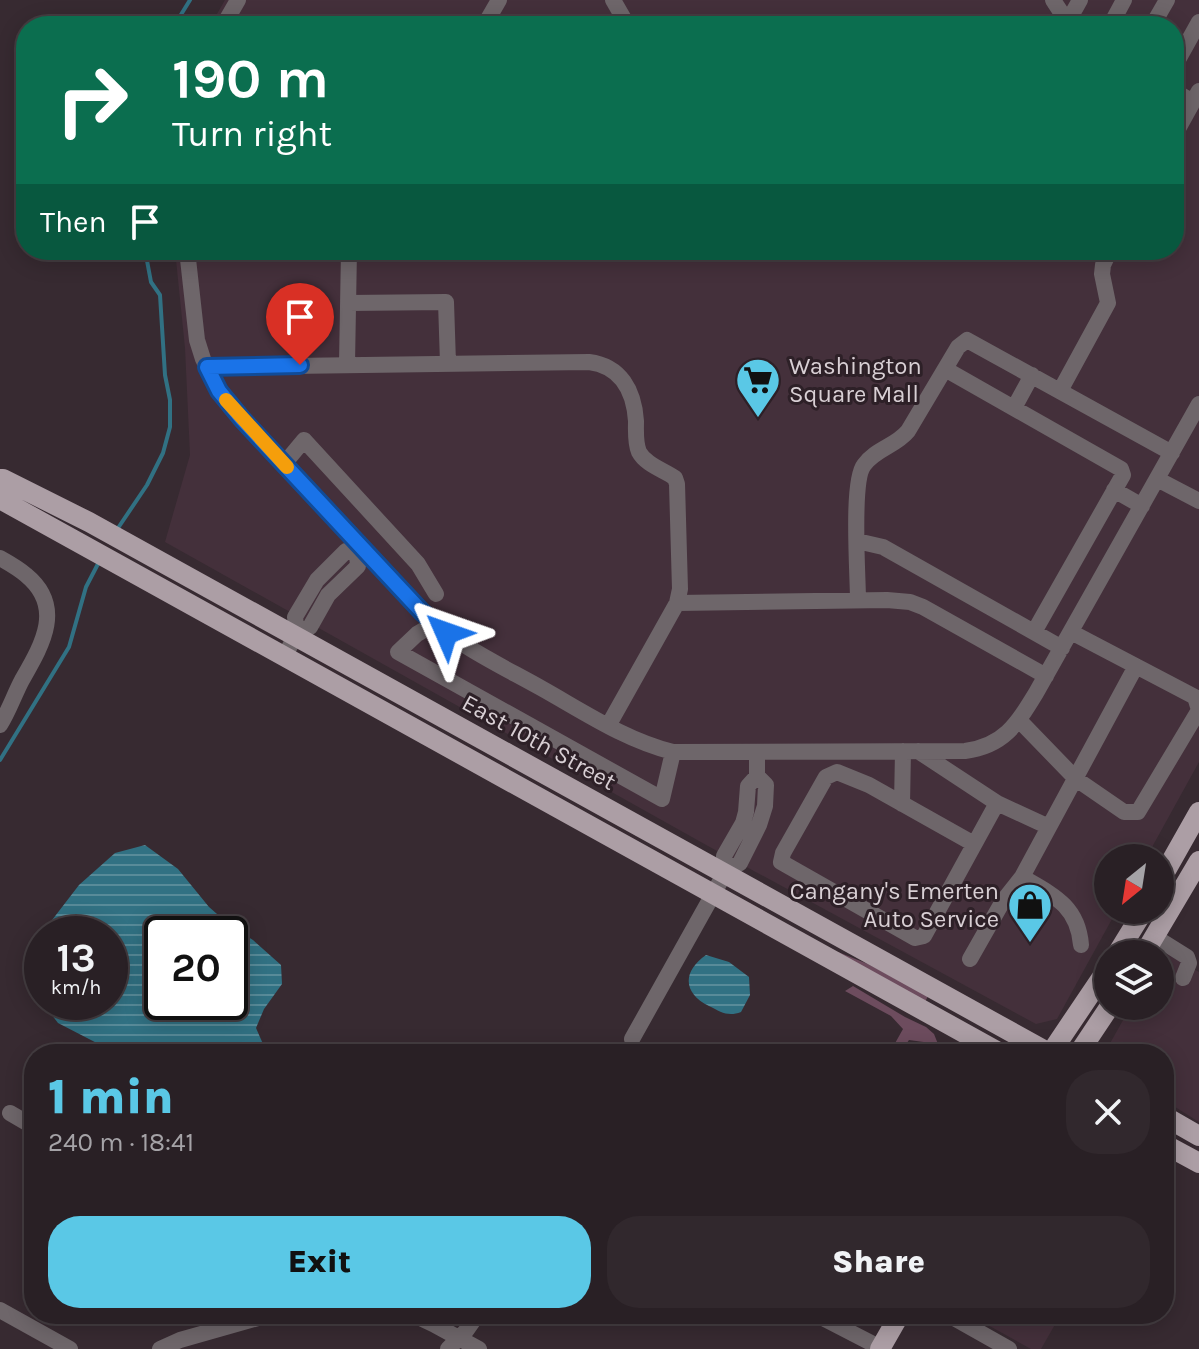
<!DOCTYPE html>
<html lang="en">
<head>
<meta charset="utf-8">
<style>
	:root { --surface:#292025; --page:#31282d; --text:#f1f3f6; --muted:#a5a3a7; --line:#453e42; --accent:#5ac8e6 }
	body { margin:0; font-family:Karla,sans-serif; background:var(--page); color:var(--text); height:100vh; display:flex; flex-direction:column; font-size:30px; white-space:nowrap }
	* { box-sizing:border-box; margin:0 }
	p { font-size:26px; color:var(--muted) }
	.icon { flex:none; width:44px; height:44px; fill:none; stroke:currentColor; stroke-width:2; stroke-linecap:round; stroke-linejoin:round }
	.map { position:relative; flex:1; overflow:hidden }
	.side { position:absolute; left:24px; top:1044px; width:1150px; height:280px; display:flex; flex-direction:column; background:var(--surface); border-radius:32px; box-shadow:0 4px 20px #0003,0 0 0 2px var(--line) }
	.side>* { flex:none }
	.hud { position:absolute; left:16px; top:16px; width:1168px; height:244px; border-radius:32px; box-shadow:0 4px 20px #0003,0 0 0 2px var(--line); background:#0b6e4f; color:#fff; overflow:hidden }
	.needle { width:52px; rotate:210deg }
	.buttons { position:absolute; left:1094px; top:844px; display:grid; gap:16px }
	.buttons a { display:grid; place-items:center; width:80px; height:80px; border-radius:50%; background:var(--surface); box-shadow:0 4px 20px #0003,0 0 0 2px var(--line); font-size:40px }
	.speed { position:absolute; left:24px; top:916px; display:flex; gap:16px; font-size:40px; font-weight:700; text-align:center }
	.speed>* { display:grid; place-content:center; width:104px; height:104px; border-radius:50%; background:var(--surface); box-shadow:0 4px 20px #0003,0 0 0 2px var(--line); line-height:1 }
	.speed small { font-size:20px; font-weight:400 }
	.speed .limit { border:4px solid #111; border-radius:12px; background:#fff; color:#111 }
	.pin { position:absolute; display:grid; place-items:center; width:68px; height:68px; color:#fff; margin:-82px -34px; border-radius:50% 50% 50% 0; rotate:-45deg; box-shadow:0 0 8px #0007 }
	.pin .icon { rotate:45deg }
	.me { position:absolute; width:88px; margin:-44px; rotate:313deg; stroke-linejoin:round; filter:drop-shadow(0 0 6px #0008) }
	.turn { display:flex; align-items:center; gap:28px; height:168px; padding:0 24px; font-size:36px }
	.turn .icon { width:104px; height:104px; stroke-width:2.5 }
	.turn b { display:block; font-size:56px; line-height:68px }
	.then { display:flex; align-items:center; height:76px; padding:0 24px; background:#0003; gap:16px; font-size:30px }
	.round { display:grid; place-items:center; flex:none; width:84px; height:84px; border-radius:32px; background:var(--page) }
	.overview { display:flex; align-items:center; justify-content:space-between; height:136px; padding:0 24px }
	h1 { font-size:48px; font-weight:800; line-height:60px; color:var(--accent) }
	.primary-button { display:flex; gap:16px; margin-top:auto; padding:16px 24px }
	.primary-button a { flex:1; height:92px; border-radius:32px; background:var(--accent); color:#111; font-size:32px; font-weight:800; line-height:92px; text-align:center }
	.primary-button a+a { background:var(--page); color:var(--text) }
	.map>svg:first-child { display:block }
	.built { fill:#44303b }
	.grass { fill:#6d4c5e }
	.water { fill:url(#water-rules); fill-rule:evenodd }
	.lines { fill:none; stroke-linecap:round; stroke-linejoin:round }
	.stream { stroke:#317183; stroke-width:4 }
	.minor { stroke:#6e666a; stroke-width:16 }
	.major { stroke:#ac9ea5; stroke-width:20 }
	.route-casing { stroke:#114b97; stroke-width:20 }
	.route { stroke:#1a73e8; stroke-width:14 }
	.slow { stroke:#f59e0b; stroke-width:14 }
	.labels { text-anchor:middle; dominant-baseline:central; stroke-width:6; stroke-linejoin:round; paint-order:stroke }
	.poi-label { font-size:24px; fill:#d8cfd4; stroke:#2d2027; text-anchor:start }
	.street-label { font-size:24px; fill:#d8cfd4; stroke:#2d2027 }
</style>
</head>
<body>
<div class="map">
<svg width="1199" height="1349" viewBox="0 0 1199 1349">
	<defs>
		<pattern id="water-rules" width="6" height="5" patternUnits="userSpaceOnUse" patternTransform="scale(2)"><rect width="6" height="5" fill="#317183"/><path d="M0 2.5h6" fill="none" stroke="#588b99"/></pattern>
	</defs>
	<rect width="100%" height="100%" fill="#372a31"/>
	<path class="built" d="M225,0h974v762l-53,96h-38v52h9l-60,109 -21,5 -328,-178 -543,-304 25,-87 -5,-107 -10,-98h999v-224h-964z
		M1161,951l38,21v150l-35,-22v-46h-60l27,-48h29v-52z
		M968,1314h93l-20,35h-10z"/>
	<path class="grass" d="M838,952l30,12 60,32 -3,6 -89,-48z
		M853,986l52,31 21,10 8,7 4,10 -29,-4 -10,14h-10l14,-25 -12,-13 -46,-25z"/>
	<path class="water" d="M145,845l33,24 31,38 23,20 21,13 28,25 1,19 -18,25 -8,19 7,16 9,10h-154l-60,-31 -16,-21h68v-68h-68v67l-6,-10 -7,-41 50,-65 36,-32zM162,934h68v68h-68z
		M706,955l23,7 20,15 1,18 -9,17c-13,5 -20,0 -32,-6 -26,-13 -27,-34 -3,-51z"/>
	<g class="lines">
		<path class="stream" d="M174,26l16,-26
			M116,531l31,-46 16,-32 7,-26v-27l-5,-25 -5,-80 -9,-13 -6,-32
			M0,760l69,-113 17,-60 14,-27"/>
		<path class="minor" d="M613,0l15,26
			M1053,0l17,26
			M1067,23l13,-23
			M223,26l15,-26
			M484,26l15,-26
			M1110,26l14,-26
			M1152,26l15,-26
			M1174,67l25,-45
			M1174,91l19,11
			M1174,136l25,-45
			M187,250l10,90 6,19 16,32 23,28 180,193c34,33 78,53 119,76 43,24 84,52 132,64l292,-1c39,-5 52,-27 71,-58l163,-289
			M348,303l98,-1 2,61
			M347,364l2,-114
			M207,367l382,-5c32,4 45,29 47,59 0,10 -1,22 3,31 7,13 25,18 36,26l2,6 3,105 -3,14 -69,123
			M945,369l176,100 2,6 -89,157
			M1060,391l48,-88 -6,-29 1,-9 7,-15
			M1014,408l18,-33
			M284,464l20,-24 114,124 18,30
			M1157,479l42,22
			M1114,490l28,16
			M857,541l26,6 179,101
			M0,558c9,5 18,10 26,17 39,32 16,70 -4,105 -8,15 -13,31 -22,45
			M858,600c0,-25 -7,-119 6,-135 11,-16 32,-19 44,-34l50,-84 9,-7 205,113
			M677,603l210,-3 23,2 13,5 123,69
			M434,624l-17,10 -19,18 264,147 11,-47
			M297,632l13,-5 18,-32 30,-29 -1,-12
			M1071,632l124,65 4,13
			M285,656l12,-24 -2,-15 22,-37 29,-29 11,3
			M1019,720l57,59 48,33h14l61,-102
			M918,751l79,52
			M902,804l1,-53
			M974,844l-105,-59 -32,-13 -11,5 -43,76 -2,9 134,76 9,-2 73,-133 52,24
			M726,871l-2,-15 19,-33 3,-11 2,-26 9,-10v-24
			M1022,877c31,18 56,29 59,68
			M1155,937l32,20 2,6 -6,15
			M970,959l33,-58 19,-24 114,-211
			M632,1039l94,-168 14,-8 19,-38 6,-19 1,-21 -9,-9
			M402,1054l2,-4 7,4
			M10,1113l24,14
			M0,1310l70,39
			M412,1314l21,10 46,25
			M815,1314l66,34
			M947,1314l62,35
			M160,1349l20,-9 92,-26
			M448,1349l18,-18 12,-17"/>
		<path class="major" d="M0,479h3l86,43 962,532
			M0,499l1002,555
			M1160,881l39,-69
			M1117,954l27,-44
			M1144,954l55,-93
			M1050,1054l58,-86
			M1078,1054l32,-48
			M1164,1116l35,20
			M1164,1144l35,19
			M880,1349l20,-35"/>
	</g>
	<g class="lines">
		<g class="route-casing">
			<path id="route" d="M300,365l-93,2 12,24 23,28 180,193 24,21"/>
		</g>
		<use href="#route" class="route"/>
		<path class="slow" d="M226,400l61,67"/>
	</g>
	<defs>
		<g id="supermarket-pin" transform="scale(2.3)"><path d="M0 17L-7.5 6A9.5 9.5 0 1 1 7.5 6Z" fill="#5ac8e6" stroke="#2d2027"/><path d="M-6-5.5h2.5l.6 2H6L4.5 2H-2.5L-4.4-4H-6ZM-1.5 3.2a1.3 1.3 0 1 0 .1 0ZM3 3.2a1.3 1.3 0 1 0 .1 0Z" fill="#111"/></g>
		<g id="shop-pin" transform="scale(2.3)"><path d="M0 17L-7.5 6A9.5 9.5 0 1 1 7.5 6Z" fill="#5ac8e6" stroke="#2d2027"/><path d="M-5-2.5h2.3a2.7 3.5 0 0 1 5.4 0H5L5.5 6h-11ZM-1.5-2.5h3a1.5 2.3 0 0 0-3 0Z" fill="#111"/></g>
	</defs>
	<g fill-rule="evenodd">
		<use href="#supermarket-pin" x="758" y="380"/>
		<use href="#shop-pin" x="1030" y="905"/>
	</g>
	<g class="labels">
		<g class="poi-label">
			<text x="789" y="366">Washington<tspan x="789" dy="28">Square Mall</tspan></text>
			<text x="999" y="891" text-anchor="end">Cangany's Emerten<tspan x="999" dy="28">Auto Service</tspan></text>
		</g>
		<g class="street-label">
			<text transform="translate(539 742) rotate(29)">East 10th Street</text>
		</g>
	</g>
</svg>
<div class="buttons">
<a><svg class="needle" viewBox="-14 -14 28 28"><path d="M0-13l5 13h-10z" fill="#e53935"/><path d="M0 13l5-13h-10z" fill="#a5a3a7"/></svg></a>
<a><svg class="icon" aria-label="layers" viewBox="0 0 24 24"><path d="M12 4l9 5-9 5-9-5zM3 14l9 5 9-5"/></svg></a>
</div>
<div class="speed"><div>13<small>km/h</small></div><div class="limit">20</div></div>
<div class="pin" style="left:300px;top:365px;background:#d93025"><svg class="icon" aria-label="arrive" viewBox="0 0 24 24"><path d="M6 21V4h12l-3 4 3 4H6"/></svg></div>
<svg class="me" style="left:446px;top:633px" viewBox="-20 -20 40 40"><path d="M0-17L14 15 0 8-14 15z" fill="#1a73e8" stroke="#fff" stroke-width="4"/></svg>
<div class="hud">
<div class="turn"><svg class="icon" aria-label="right" viewBox="0 0 24 24"><path d="M7 20v-9h11M14 6l5 5-5 5"/></svg><div><b>190 m</b>Turn right</div></div>
<div class="then">Then<svg class="icon" aria-label="arrive" viewBox="0 0 24 24"><path d="M6 21V4h12l-3 4 3 4H6"/></svg></div>
</div>
<section class="side">
<div class="overview"><div><h1>1 min</h1><p>240 m · 18:41</p></div><a class="round"><svg class="icon" aria-label="close" viewBox="0 0 24 24"><path d="M6 6l12 12M18 6L6 18"/></svg></a></div>
<div class="primary-button"><a>Exit</a><a>Share</a></div>
</section>
</div>
</body>
</html>
